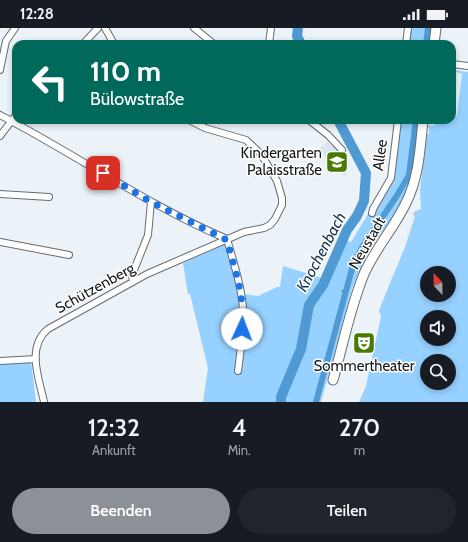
<!DOCTYPE html>
<html lang="de">
<head>
<meta charset="utf-8">
<style>
	:root { --surface:#171b24; --page:#20242c; --text:#f1f3f6; --muted:#9ea1a6; --accent:#8c9099 }
	body { margin:0; font-family:Cabin,sans-serif; background:var(--page); color:var(--text); height:100vh; display:flex; flex-direction:column; font-size:15px; white-space:nowrap }
	* { box-sizing:border-box; margin:0 }
	p { font-size:13px; color:var(--muted) }
	.icon { flex:none; width:22px; height:22px; fill:none; stroke:currentColor; stroke-width:2; stroke-linecap:round; stroke-linejoin:round }
	.map { position:relative; height:374px; overflow:hidden }
	.drawer { display:flex; flex-direction:column; background:var(--surface); flex:1 }
	.drawer>* { flex:none }
	.guide { position:absolute; left:12px; top:12px; width:444px; height:84px; border-radius:12px; box-shadow:0 2px 6px #0003; background:#00695c; color:#fff; overflow:hidden }
	.needle { width:26px; rotate:338deg }
	.fabs { position:absolute; left:420px; top:238px; display:grid; gap:8px }
	.fabs a { display:grid; place-items:center; width:36px; height:36px; border-radius:50%; background:var(--surface); box-shadow:0 2px 6px #0003; font-size:20px }
	.pin { position:absolute; display:grid; place-items:center; width:34px; height:34px; color:#fff; margin:-17px; border-radius:8px; box-shadow:0 2px 6px #0006 }
	.me { position:absolute; width:44px; margin:-22px; rotate:2deg; stroke-linejoin:round; filter:drop-shadow(0 0 3px #0008) }
	.turn { display:flex; align-items:center; gap:14px; height:84px; padding:0 12px; font-size:18px }
	.turn .icon { width:52px; height:52px; stroke-width:2.5 }
	.turn b { display:block; font-size:28px; line-height:34px }
	.eta { display:flex; justify-content:space-evenly; align-items:center; height:68px; text-align:center }
	.eta b { font-size:24px; font-weight:600; line-height:28px }
	.primary-button { display:flex; gap:8px; margin-top:auto; padding:8px 12px }
	.primary-button a { flex:1; height:46px; border-radius:24px; background:var(--accent); color:#fff; font-size:16px; font-weight:600; line-height:46px; text-align:center }
	.primary-button a+a { background:var(--page); color:var(--text) }
	.status { display:flex; justify-content:space-between; align-items:center; height:28px; padding:0 20px; background:var(--surface); direction:ltr }
	.status svg { height:11px; fill:currentColor }
	.map>svg:first-child { display:block }
	.built { fill:#dae7f2 }
	.green { fill:#96d1ff; fill-rule:evenodd }
	.lines { fill:none; stroke-linecap:round; stroke-linejoin:round }
	.stream { stroke:#3e739b; stroke-width:1.5 }
	.canal { stroke:#4f9ad2; stroke-width:6 }
	.river { stroke:#4f9ad2; stroke-width:10 }
	.minor-casing { stroke:#666c71; stroke-width:8 }
	.secondary-casing { stroke:#666c71; stroke-width:11 }
	.minor { stroke:#fff; stroke-width:6 }
	.secondary { stroke:#fff; stroke-width:9 }
	.route { stroke:#1a73e8; stroke-width:7; stroke-dasharray:0 12.6 }
	.labels { text-anchor:middle; dominant-baseline:central; stroke-width:3; stroke-linejoin:round; paint-order:stroke }
	.poi-label { font-size:15px; fill:#16181a; stroke:#fff; text-anchor:end }
	.street-label { font-size:15px; fill:#16181a; stroke:#fff }
	.water-label { font-size:16px; font-style:italic; fill:#16364e; stroke:#fff }
</style>
</head>
<body>
<div class="status"><b>12:28</b><svg viewBox="0 0 49 12"><path d="M0 12V9h3v3zM5 12V6h3v6zM10 12V3h3v9zM15 12V0h3v12zM26 1h20v11H26zM47 4h2v5h-2z"/></svg></div>
<div class="map">
<svg width="468" height="374" viewBox="0 0 468 374">
	<rect width="100%" height="100%" fill="#ebf2f8"/>
	<path class="built" d="M327,114l14,10 6,15v7l-2,3 -27,-27z"/>
	<path class="green" d="M410,0h21l-2,16h-21z
		M452,42l16,2v330h-109l7,-16 15,-69 -2,-7 26,-63 10,-31 -2,-1 1,-3 7,-3 -1,-19 7,-56h2v-5l-1,-4 6,1 1,-4 10,2 1,-4h6v-4h5l5,-42 -5,-2 -5,2zM427,245h22v22h-22zM427,289h22v22h-22zM427,333h22v22h-22z
		M399,92h21c-4,28 -6,58 -19,84 -7,12 -16,23 -24,35 -11,15 -18,33 -25,50l-31,113h-118l5,-34 -18,-74h-2l-5,-31 43,-19 17,50 15,2 19,-9h3l3,-21 39,12 2,-7 16,-34 11,5 20,-33 19,-31z
		M31,333l5,41h-36v-40z"/>
	<g class="lines">
		<path class="stream" d="M342,263l3,2"/>
		<path class="canal" d="M426,16l2,-16
			M316,374l37,-137 10,-19 35,-52 11,-19 7,-55"/>
		<path class="river" d="M298,0l-1,8 4,8
			M281,374v-5l20,-48 8,-44 14,-20 24,-55 10,-14 7,-15 2,-28 -28,-53"/>
		<g class="minor-casing">
			<path id="minor" d="M105,0l9,16
				M194,0l20,16
				M83,16l15,-16
				M269,16l2,-16
				M406,16l2,-16
				M452,36l16,2
				M0,42l6,-29 9,-13
				M0,87c77,40 147,90 227,124
				M309,92l19,15 14,15
				M0,108l16,-21
				M0,166l49,3
				M372,185l1,-4 18,-31 7,-58
				M227,211c5,18 11,36 14,54 5,25 0,53 -3,78
				M0,214l69,13
				M133,254l-1,-7 16,-40 3,-33
				M0,333l36,-2
				M44,374c-5,-23 -18,-55 4,-73l99,-55 97,-42 20,-4 6,-3 5,-6 7,-14v-7l-5,-17 -16,-27 -15,-14 -41,-12 -16,-8"/>
		</g>
		<g class="secondary-casing">
			<path id="secondary" d="M434,16l2,-16
				M333,352c10,-35 17,-72 31,-106 11,-25 30,-46 42,-71 13,-26 14,-54 17,-83"/>
		</g>
		<use href="#minor" class="minor"/>
		<use href="#secondary" class="secondary"/>
	</g>
	<g class="lines">
		<path class="route" d="M103,145l48,29 76,38c8,31 18,55 15,89"/>
	</g>
	<defs>
		<g id="school-square" transform="scale(1.15)"><rect x="-9" y="-9" width="18" height="18" rx="4" fill="#487901" stroke="#fff"/><path d="M0-5L7-2L0 1L-7-2ZM-4 1L0 2.5L4 1V4Q0 6-4 4Z" fill="#fff"/></g>
		<g id="theatre-square" transform="scale(1.15)"><rect x="-9" y="-9" width="18" height="18" rx="4" fill="#487901" stroke="#fff"/><path d="M-5-5.5Q0-4 5-5.5V0Q5 5 0 6Q-5 5-5 0ZM-3.3-2.5H-1v1.5H-3.3ZM1-2.5H3.3v1.5H1ZM-2.8 1Q0 5.5 2.8 1Z" fill="#fff"/></g>
	</defs>
	<g fill-rule="evenodd">
		<use href="#school-square" x="337" y="134"/>
		<use href="#theatre-square" x="364" y="315"/>
	</g>
	<g class="labels">
		<g class="poi-label">
			<text x="322" y="125">Kindergarten<tspan x="322" dy="17">Palaisstraße</tspan></text>
			<text x="364" y="338" text-anchor="middle">Sommertheater</text>
		</g>
		<g class="street-label">
			<text transform="translate(380 127) rotate(-82)">Allee</text>
			<text transform="translate(367 215) rotate(-60)">Neustadt</text>
			<text transform="translate(95 260) rotate(-29)">Schützenberg</text>
		</g>
		<g class="water-label">
			<text transform="translate(321 224) rotate(-62)">Knochenbach</text>
		</g>
	</g>
</svg>
<div class="fabs">
<a><svg class="needle" viewBox="-14 -14 28 28"><path d="M0-13l5 13h-10z" fill="#e53935"/><path d="M0 13l5-13h-10z" fill="#9ea1a6"/></svg></a>
<a><svg class="icon" aria-label="sound" viewBox="0 0 24 24"><path d="M4 9h4l5-4v14l-5-4H4zM17 9q2 3 0 6"/></svg></a>
<a><svg class="icon" aria-label="search" viewBox="0 0 24 24"><circle cx="10" cy="10" r="6"/><path d="M15 15l6 6"/></svg></a>
</div>
<div class="pin" style="left:103px;top:145px;background:#d93025"><svg class="icon" aria-label="arrive" viewBox="0 0 24 24"><path d="M6 21V4h12l-3 4 3 4H6"/></svg></div>
<svg class="me" style="left:242px;top:301px" viewBox="-20 -20 40 40"><circle r="19" fill="#fff"/><path d="M0-13L10 11 0 6-10 11z" fill="#1a73e8"/></svg>
<div class="guide">
<div class="turn"><svg class="icon" aria-label="left" viewBox="0 0 24 24"><path d="M17 20v-9H6M10 6l-5 5 5 5"/></svg><div><b>110 m</b>Bülowstraße</div></div>
</div>
</div>
<section class="drawer">
<div class="eta">
<div><b>12:32</b><p>Ankunft</p></div>
<div><b>4</b><p>Min.</p></div>
<div><b>270</b><p>m</p></div>
</div>
<div class="primary-button"><a>Beenden</a><a>Teilen</a></div>
</section>
</body>
</html>
